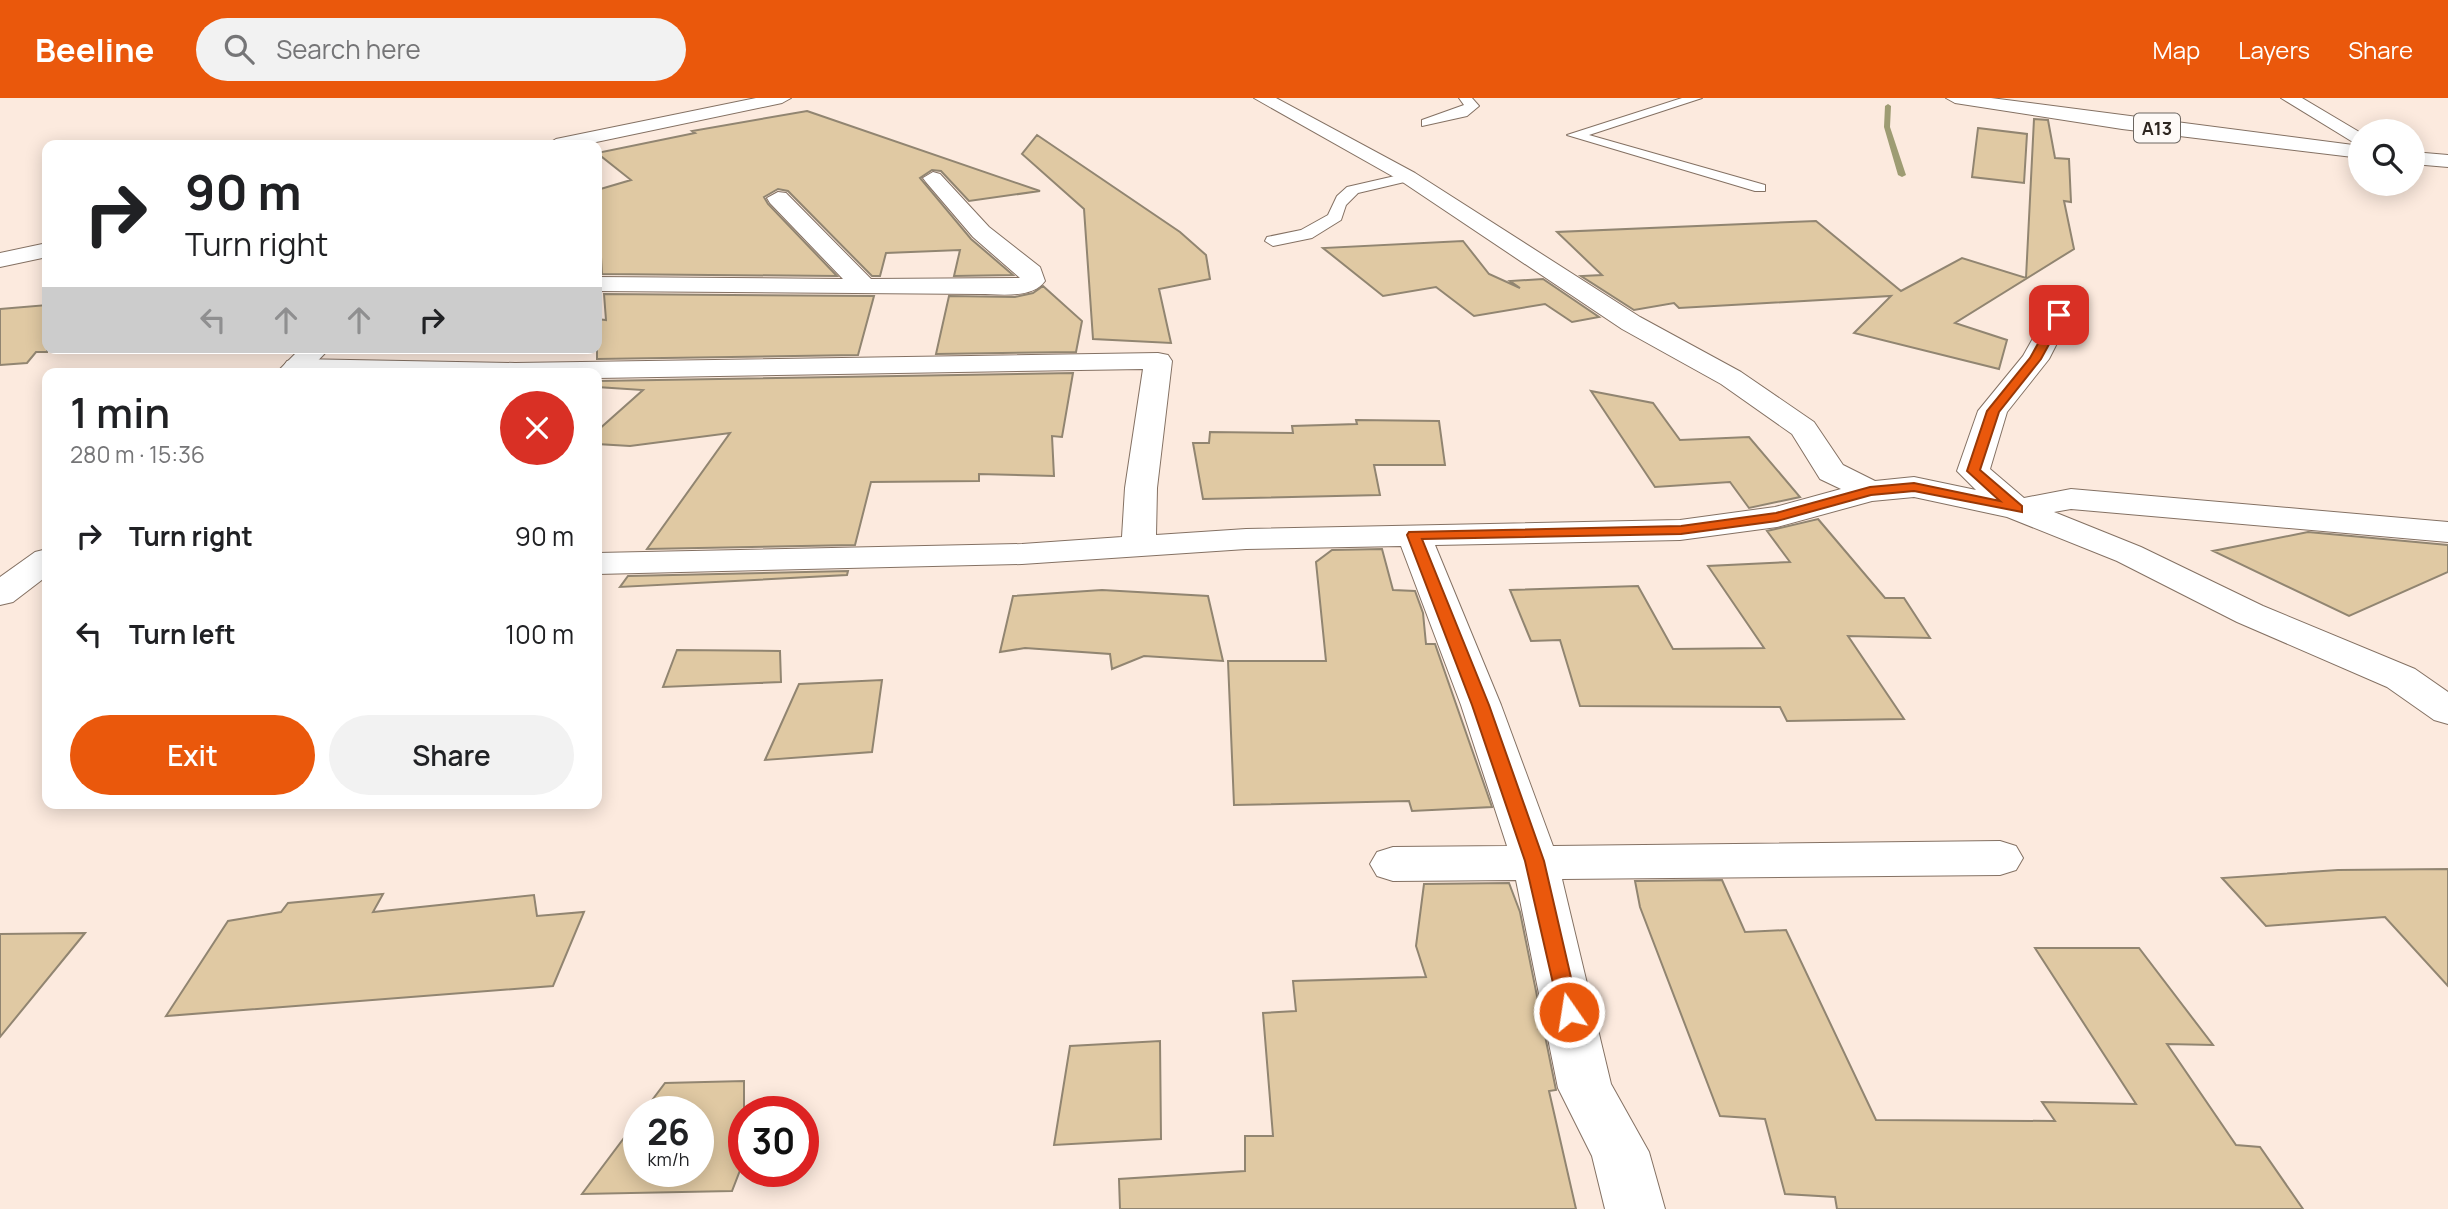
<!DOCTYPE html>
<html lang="en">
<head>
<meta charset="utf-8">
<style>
	:root { --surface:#fff; --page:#f2f2f2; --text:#202124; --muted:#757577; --accent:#ea580c }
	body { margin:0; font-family:Manrope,sans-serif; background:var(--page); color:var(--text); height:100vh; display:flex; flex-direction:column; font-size:26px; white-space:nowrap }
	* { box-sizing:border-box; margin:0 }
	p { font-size:23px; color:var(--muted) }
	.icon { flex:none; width:38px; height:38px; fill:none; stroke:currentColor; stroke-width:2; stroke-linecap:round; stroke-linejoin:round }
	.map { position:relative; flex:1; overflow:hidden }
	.drawer { position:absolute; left:42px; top:270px; width:560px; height:441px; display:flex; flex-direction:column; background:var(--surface); border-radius:14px; box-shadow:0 4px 18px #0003 }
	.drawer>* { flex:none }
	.guide { position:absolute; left:42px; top:42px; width:560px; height:214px; border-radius:14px; box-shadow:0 4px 18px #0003; background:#fff; color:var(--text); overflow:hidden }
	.fabs { position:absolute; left:2348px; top:21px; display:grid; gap:14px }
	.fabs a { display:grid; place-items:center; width:77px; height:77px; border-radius:50%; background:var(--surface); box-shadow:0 4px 18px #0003; font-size:35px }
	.speed { position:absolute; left:623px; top:998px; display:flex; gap:14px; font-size:35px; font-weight:700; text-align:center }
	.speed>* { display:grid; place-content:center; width:91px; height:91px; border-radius:50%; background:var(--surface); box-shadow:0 4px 18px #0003; line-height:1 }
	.speed small { font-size:18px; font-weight:400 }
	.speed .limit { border:10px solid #d22; background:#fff; color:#111 }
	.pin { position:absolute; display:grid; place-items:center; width:60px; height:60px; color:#fff; margin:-30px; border-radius:14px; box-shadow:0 4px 10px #0006 }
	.me { position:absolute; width:77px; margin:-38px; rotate:347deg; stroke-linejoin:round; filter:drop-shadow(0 0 5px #0008) }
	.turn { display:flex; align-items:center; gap:24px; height:147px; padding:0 28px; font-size:32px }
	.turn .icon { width:91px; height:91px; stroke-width:2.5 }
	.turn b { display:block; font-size:49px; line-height:60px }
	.lanes { display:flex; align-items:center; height:66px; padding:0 28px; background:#0003; justify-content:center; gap:35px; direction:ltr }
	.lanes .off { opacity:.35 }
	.round { display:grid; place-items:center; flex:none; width:74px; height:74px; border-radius:37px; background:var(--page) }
	.headline { display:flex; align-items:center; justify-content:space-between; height:119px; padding:0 28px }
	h1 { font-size:42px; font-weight:600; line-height:52px }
	.primary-button { display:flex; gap:14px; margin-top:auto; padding:14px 28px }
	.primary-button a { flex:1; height:80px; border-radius:42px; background:var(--accent); color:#fff; font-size:28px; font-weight:600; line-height:80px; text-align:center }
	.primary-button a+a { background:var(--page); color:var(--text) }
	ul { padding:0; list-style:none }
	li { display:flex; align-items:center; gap:21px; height:98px; padding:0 28px }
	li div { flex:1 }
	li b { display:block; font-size:26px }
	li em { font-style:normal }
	header { display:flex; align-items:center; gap:42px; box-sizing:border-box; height:98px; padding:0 35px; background:var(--accent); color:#fff }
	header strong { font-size:33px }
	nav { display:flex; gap:38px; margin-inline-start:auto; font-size:24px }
	.search { width:490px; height:63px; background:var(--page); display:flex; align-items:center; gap:18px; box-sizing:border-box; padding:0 24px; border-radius:38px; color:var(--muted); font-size:26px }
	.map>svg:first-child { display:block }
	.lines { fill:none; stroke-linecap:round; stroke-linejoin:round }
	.stream { fill:#9e9c73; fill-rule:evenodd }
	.building { fill:#e0c9a3; stroke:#918571; stroke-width:2 }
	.lane-casing { stroke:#847163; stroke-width:2 }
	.street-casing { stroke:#847163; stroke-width:2 }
	.secondary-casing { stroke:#847163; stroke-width:2 }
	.highway-casing { stroke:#847163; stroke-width:2 }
	.lane { fill:#fff; fill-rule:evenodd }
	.street { fill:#fff; fill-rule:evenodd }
	.secondary { fill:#fff; fill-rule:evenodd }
	.highway { fill:#fff; fill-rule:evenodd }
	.route { fill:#ea580c; stroke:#983908; stroke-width:2 }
	.labels { text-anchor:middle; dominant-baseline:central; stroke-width:6; stroke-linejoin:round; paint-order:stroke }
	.shield { fill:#fefaf7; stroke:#6c6660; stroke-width:2 }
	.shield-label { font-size:18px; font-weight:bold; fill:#2e2620 }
</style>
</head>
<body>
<header>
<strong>Beeline</strong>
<div class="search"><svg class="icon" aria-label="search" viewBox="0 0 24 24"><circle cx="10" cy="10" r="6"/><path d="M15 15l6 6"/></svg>Search here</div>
<nav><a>Map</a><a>Layers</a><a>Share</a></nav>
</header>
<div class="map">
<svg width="2448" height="1111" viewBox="0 0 2448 1111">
	<rect width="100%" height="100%" fill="#fceade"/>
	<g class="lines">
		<path class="stream" d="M1888,6l3,2 -1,21 16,48 -4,2 -4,-2 -14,-48 1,-21z"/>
	</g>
	<path class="building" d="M807,13l233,80 -71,10 -28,-30 -9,-1 -12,8 51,61 42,36 -59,1 6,-26 -74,3 -6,23h-8l-84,-85 -10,-2 -14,8 4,7 69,72 -235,-2 -5,-84 34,-10 -34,-27 98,-20 -3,-2z
		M2034,21l14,1 7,38 14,1 2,43 -7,-1 10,48 -119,74 52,17 -8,29 -145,-36 37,-37 -212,12 -5,-5 -40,7 -53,-34 21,-1 -45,-43 259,-11 85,70 61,-33 64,20z
		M1978,30l49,6 -3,49 -52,-6z
		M1037,37l143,97 26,23 4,24 -51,10 12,54 -78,-4 -9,-130 -62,-55z
		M1463,143l26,33 31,14 -10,-7 33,-2 56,38 -27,5 -27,-18 -71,12 -38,-29 -53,9 -60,-48z
		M1043,188l39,35 -6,31 -140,2 13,-58 66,1 18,-4z
		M604,196l270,2 -16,59 -261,4v-40l9,1z
		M47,207v47h-11l-9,11 -27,2v-56z
		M1073,275l-11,64 -10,-1 2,40 -75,-2v7l-108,1 -16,63 -208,4 83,-116 -100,13 -33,-2v-13l46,-41 -46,-3v-6z
		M1591,293l62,12 27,37 69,-3 51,60 -51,11 -19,-26 -75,5z
		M1356,322l83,1 6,44h-71l6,30 -177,4 -10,-56h16l1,-11 83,1 -1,-7 65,-2z
		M1818,421l67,79h19l26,40 -82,-2 56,83 -117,2 -7,-14 -200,-1 -20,-66 -29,1 -21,-51 128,-4 35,63 91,-1 -56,-82 82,-4 -23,-31z
		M2308,434l140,13v27l-99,44 -136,-65z
		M1382,451l11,41 22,1 8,22 3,31h9l57,163 -80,4 -3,-10 -175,4 -6,-144h98l-10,-99 16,-12z
		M848,473l-1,4 -227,12 8,-11z
		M1102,492l106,6 15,65 -79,-5 -32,13 -2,-15 -85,-6 -25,4 13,-56z
		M677,552l103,1 1,31 -118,5z
		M882,582l-10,72 -107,8 34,-76z
		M2448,771v117l-63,-69 -119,9 -44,-48 116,-8z
		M1722,782l23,52 41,-2 90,190 179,1 -13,-19 94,2 -101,-156h104l74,97 -46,-1 69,101 24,2 43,62h-466l-2,-12 -50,-3 -20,-75 -45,-3 -80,-209 -5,-26z
		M1509,785l11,29 36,178 -7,1 27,118h-456l-1,-30 126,-8v-35h28l-10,-123 33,-2 -3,-30 133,-4 -10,-31 8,-62z
		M383,796l-10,18 161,-17 3,21 47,-4 -31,74 -387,30 62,-95 53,-9 7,-9z
		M85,835l-85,104v-103z
		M1160,943l1,98 -107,6 16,-99z
		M744,983v79l-12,31 -150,3 57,-76v53h59v-60h-54l21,-28z"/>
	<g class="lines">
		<g class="lane-casing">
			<path id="lane" d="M1459,0h13l7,8 -12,10 -45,10v-6l42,-15z
				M1682,0h20l-113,37 176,50v6h-10l-188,-56z
				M1408,75l7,4 -2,3 -55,13 -12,12 -5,15 -29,18 -39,8 -8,-5 2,-4 34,-7 27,-15 9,-19 10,-9z"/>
		</g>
		<g class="street-casing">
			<path id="street" d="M1254,0h22l139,75 225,144 101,55 73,50 29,43 32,16 39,-4 62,13 -19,-19 21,-60 45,-55 39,-69h18l3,5 -34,67 -42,53 -17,57 34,29 47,-9 377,33v20l-377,-33 -17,3 87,35 122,59 152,63 33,23v32l-14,-4 -47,-33 -150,-65 -120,-61 -110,-44 -93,-20 -42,4 -95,26 -97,13 -245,5 66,160 52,141 447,-5 16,5 7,12 -7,12 -16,5 -438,4 49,205 38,68 16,57h-60l-13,-53 -34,-68 -42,-208 -123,1 -16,-5 -7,-12 7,-12 16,-5 114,-1 -46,-141 -60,-159 -155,3 -224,15 -425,10v-21l425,-9 100,-7 3,-49 18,-119 -546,9v-5h-310l-4,-6 4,-6 10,-2 218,4 643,-10 10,2 4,6 -15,127 -1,47 90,-6 434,-9 95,-13 66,-18 -21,-10 -28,-45 -71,-50 -99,-55 -221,-148z
				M2281,0h21l59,35v14z
				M933,74l7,2 49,53 51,40 5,14c-12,18 -46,13 -65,13l-383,-3v-14l246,2 -73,-76 -3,-5 11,-6 8,1 85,86 149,-1 -47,-41 -47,-55 -3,-4z
				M47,145v14l-47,10v-14z"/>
		</g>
		<g class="secondary-casing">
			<path id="secondary" d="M756,0h35l-9,5 -200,42h-36l10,-6z
				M301,250h29l-24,25h-30z
				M47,451v27l-34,26 -13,3v-28l35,-25z"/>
		</g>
		<g class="highway-casing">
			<path id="highway" d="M1946,0h45l370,48v12l-239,-29 -167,-26z
				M2413,54l35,3v12l-35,-3z"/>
		</g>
		<use href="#lane" class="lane"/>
		<use href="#street" class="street"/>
		<use href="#secondary" class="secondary"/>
		<use href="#highway" class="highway"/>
	</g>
	<path class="route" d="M2059,213l6,4 -24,44 -42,53 -19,58 42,36v6l-108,-21 -43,4 -94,26 -96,13 -259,5 67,166 55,156 35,151 -3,6 -7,3 -8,-3 -36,-157 -53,-156 -65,-170 2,-3 272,-6 95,-13 94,-26 44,-4 86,18 -33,-30 20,-60 43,-53 24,-43z"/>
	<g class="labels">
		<rect class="shield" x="2134" y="15.5" width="46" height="29" rx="5"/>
		<g class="shield-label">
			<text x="2157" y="30">A13</text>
		</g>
	</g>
</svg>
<div class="fabs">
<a><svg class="icon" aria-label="search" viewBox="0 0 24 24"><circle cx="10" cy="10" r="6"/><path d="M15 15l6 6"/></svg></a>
</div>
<div class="speed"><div>26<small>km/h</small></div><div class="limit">30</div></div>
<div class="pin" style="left:2059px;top:217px;background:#d93025"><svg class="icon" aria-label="arrive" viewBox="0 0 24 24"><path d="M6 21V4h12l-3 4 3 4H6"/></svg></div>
<svg class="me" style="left:1569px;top:914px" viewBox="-20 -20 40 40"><circle r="17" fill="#ea580c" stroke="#fff" stroke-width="3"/><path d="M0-11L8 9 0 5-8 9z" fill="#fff"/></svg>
<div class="guide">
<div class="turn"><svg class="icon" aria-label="right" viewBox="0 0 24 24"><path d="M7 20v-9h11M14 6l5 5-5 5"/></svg><div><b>90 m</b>Turn right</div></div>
<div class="lanes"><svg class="icon off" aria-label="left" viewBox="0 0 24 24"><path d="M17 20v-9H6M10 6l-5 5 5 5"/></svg><svg class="icon off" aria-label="ahead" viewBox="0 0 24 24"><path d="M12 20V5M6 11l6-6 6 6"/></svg><svg class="icon off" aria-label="ahead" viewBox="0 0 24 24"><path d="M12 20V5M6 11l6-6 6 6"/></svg><svg class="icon" aria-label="right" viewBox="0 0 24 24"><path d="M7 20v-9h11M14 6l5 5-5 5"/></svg></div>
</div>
<section class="drawer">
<div class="headline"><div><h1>1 min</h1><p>280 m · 15:36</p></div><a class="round" style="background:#d93025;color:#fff"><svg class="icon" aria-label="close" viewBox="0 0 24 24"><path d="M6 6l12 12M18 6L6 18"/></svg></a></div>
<ul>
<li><svg class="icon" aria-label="right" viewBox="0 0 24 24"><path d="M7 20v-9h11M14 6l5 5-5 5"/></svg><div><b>Turn right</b></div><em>90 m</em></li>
<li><svg class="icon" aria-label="left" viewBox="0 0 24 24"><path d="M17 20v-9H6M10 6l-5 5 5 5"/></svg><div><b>Turn left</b></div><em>100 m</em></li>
</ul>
<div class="primary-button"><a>Exit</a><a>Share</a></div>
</section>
</div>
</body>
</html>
